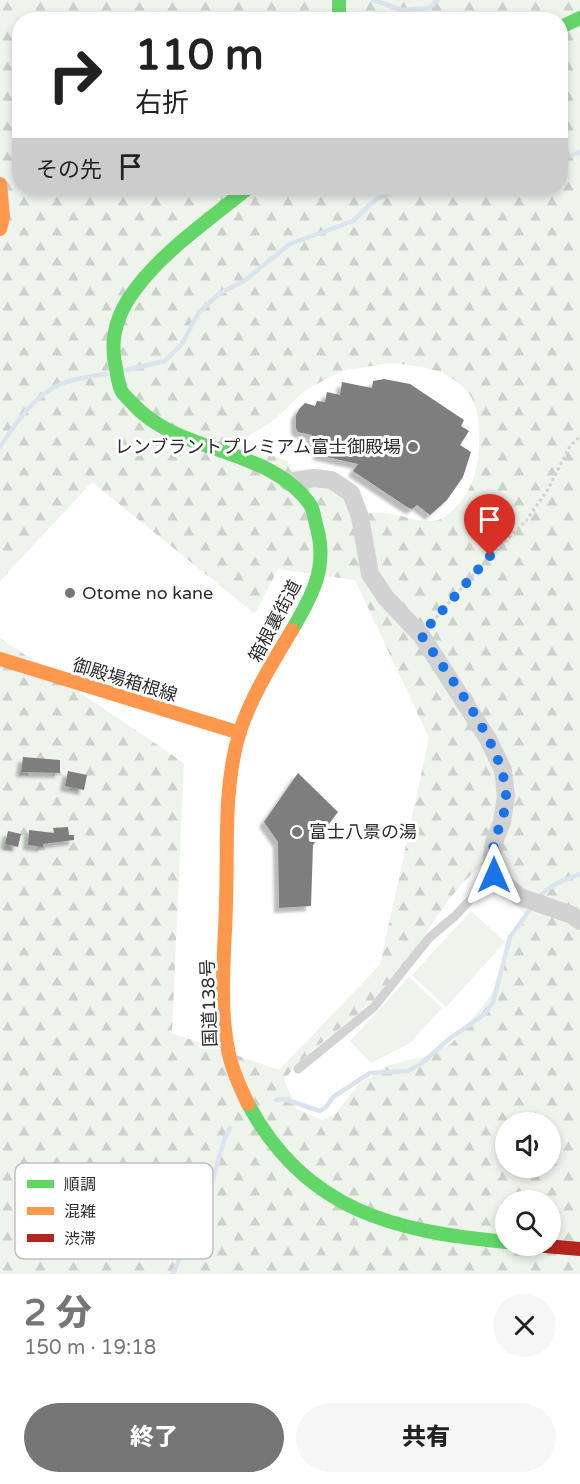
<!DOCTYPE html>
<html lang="ja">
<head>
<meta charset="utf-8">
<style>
	:root { --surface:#fff; --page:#f6f6f6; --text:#222; --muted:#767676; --accent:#767676 }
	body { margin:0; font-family:"Varela Round","Noto Sans JP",sans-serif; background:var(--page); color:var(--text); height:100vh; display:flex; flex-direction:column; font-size:22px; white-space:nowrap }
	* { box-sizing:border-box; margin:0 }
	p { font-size:20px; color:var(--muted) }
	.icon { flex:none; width:33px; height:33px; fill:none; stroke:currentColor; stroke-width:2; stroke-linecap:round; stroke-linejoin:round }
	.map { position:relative; height:1274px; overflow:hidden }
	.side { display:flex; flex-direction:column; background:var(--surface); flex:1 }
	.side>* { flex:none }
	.top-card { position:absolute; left:12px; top:12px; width:556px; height:183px; border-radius:24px; box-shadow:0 3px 9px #0003; background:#fff; color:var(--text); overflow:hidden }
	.controls { position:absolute; left:495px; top:1112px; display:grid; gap:12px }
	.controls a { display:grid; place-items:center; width:66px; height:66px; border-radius:50%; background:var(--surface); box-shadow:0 3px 9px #0003; font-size:30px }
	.pin { position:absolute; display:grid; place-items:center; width:51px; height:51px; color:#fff; margin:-62px -26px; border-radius:50% 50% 50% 0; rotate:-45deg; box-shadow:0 0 6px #0007 }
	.pin .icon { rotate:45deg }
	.me { position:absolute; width:66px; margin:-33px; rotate:0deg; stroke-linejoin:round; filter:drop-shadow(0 0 4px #0008) }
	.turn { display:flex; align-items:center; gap:21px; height:126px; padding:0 24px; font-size:27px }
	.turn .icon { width:78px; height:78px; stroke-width:2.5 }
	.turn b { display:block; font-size:42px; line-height:51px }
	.then { display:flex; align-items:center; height:57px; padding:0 24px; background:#0003; gap:12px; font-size:22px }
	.round { display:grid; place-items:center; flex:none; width:63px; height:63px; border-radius:32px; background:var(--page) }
	.overview { display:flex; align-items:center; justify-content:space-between; height:102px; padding:0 24px }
	h1 { font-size:36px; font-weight:800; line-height:45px; color:var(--accent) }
	.cta { display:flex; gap:12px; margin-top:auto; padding:12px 24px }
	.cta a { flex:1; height:69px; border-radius:36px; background:var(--accent); color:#fff; font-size:24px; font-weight:800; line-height:69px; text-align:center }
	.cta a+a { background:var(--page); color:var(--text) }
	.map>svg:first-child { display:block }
	.forest { fill:url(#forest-firs); fill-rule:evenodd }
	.garden { fill:#eef3ec }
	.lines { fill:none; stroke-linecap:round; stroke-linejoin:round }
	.stream { stroke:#dae4ee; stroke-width:4.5 }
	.building { fill:#7e7e7e; filter:url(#shadow) }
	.path { stroke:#d2d2d2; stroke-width:3; stroke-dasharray:3 3; stroke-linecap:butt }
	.lane { stroke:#d2d2d2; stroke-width:9 }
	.street { stroke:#d2d2d2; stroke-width:18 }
	.fast { stroke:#63d668; stroke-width:14 }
	.slow { stroke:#ff974d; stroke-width:14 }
	.jam { stroke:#b3261e; stroke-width:14 }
	.route { stroke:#1a73e8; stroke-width:10; stroke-dasharray:0 18 }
	.poi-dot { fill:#767676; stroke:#fff; stroke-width:2 }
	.labels { text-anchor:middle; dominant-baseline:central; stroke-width:6; stroke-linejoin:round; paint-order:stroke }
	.poi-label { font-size:18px; fill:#2d2d2d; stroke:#fff; text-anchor:start }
	.street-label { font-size:18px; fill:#2d2d2d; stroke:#fff }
	.key { fill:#fff; stroke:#c0c0c0; stroke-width:1.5 }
	.key-label { font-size:16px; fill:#2d2d2d }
</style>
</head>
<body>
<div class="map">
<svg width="580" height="1274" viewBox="0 0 580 1274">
	<defs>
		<pattern id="forest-firs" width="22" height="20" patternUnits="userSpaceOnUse" patternTransform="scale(1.5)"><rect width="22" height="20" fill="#eef3ec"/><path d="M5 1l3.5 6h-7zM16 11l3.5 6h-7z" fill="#ccd1cb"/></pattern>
		<filter id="shadow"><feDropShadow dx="-5" dy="5" stdDeviation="1.5" flood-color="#0004"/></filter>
	</defs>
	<rect width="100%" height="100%" fill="#fff"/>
	<path class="forest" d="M0,0h580v1274h-580v-636l184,125 -12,270 107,37 101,-105 49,-227 -74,-158 -77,-11 -23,45 -163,-132 -92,99zM20,20h541v168h-541zM390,363c30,3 55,5 76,27 19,18 15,76 4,97 -5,10 -17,26 -27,31 -15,8 -35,-1 -50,-4 -9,-2 -18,-1 -27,-1 -4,-9 -8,-23 -14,-30 -15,-17 -40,-13 -59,-13l-6,-9 -48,-19 35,-22 30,-29 22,-12 20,-9zM487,859v15l4,12 36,29 -20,31 -6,33 -15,23 -35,42 -26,12 -39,10 -28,19 -22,28 -14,7 -25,-11 -13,-29c26,-34 65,-55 95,-85 33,-33 52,-76 82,-110 8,-10 19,-16 26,-26zM506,1122h44v45h-44zM506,1200h44v45h-44z"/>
	<path class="garden" d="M471,911l34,31 -59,65 -34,-32z
		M409,977l33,31 -32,35 -39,20 -21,-22z"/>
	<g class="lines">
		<path class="stream" d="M373,0l29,10 27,-2 9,-8
			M561,159l19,-7
			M126,370l39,-9 17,-17 17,-32 21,-19 24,-12 46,-37 63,-23 22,-21 27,-12
			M0,447c15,-23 34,-52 61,-63 14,-6 30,-8 45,-10
			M539,898c9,-13 27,-19 41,-24
			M276,1100l8,-1 36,12 6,-4 7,-10 37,-24 38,-2 13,-7 28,-25 36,-25 8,-12 17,-65 22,-30
			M173,1274l38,-89 14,-47 5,-10"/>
	</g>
	<path class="building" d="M384,379l26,5 54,36 -3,6 8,5 -9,14 11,7 -8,25 -16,23 -17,15 -13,-10 -5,4 -5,-2 -54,-36 5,-7 -40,-9 2,-12 -9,-2 1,-6 -14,-3 -2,-4v-13l4,-7 5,-5 10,3 2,-5 8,1 2,-10 13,3 2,-13 30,6 1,-7z
		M23,757l37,3v13l-39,-1z
		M68,771l19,4 -3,15 -19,-4z
		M298,773l40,39 -25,33 -2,61 -32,2 -1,-66 -14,-20z
		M68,827l1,8h5v5l-31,4v3l-15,-2 1,-15 25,3 -1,-5z
		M8,831l13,3 -3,13 -13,-3z"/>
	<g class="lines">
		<path class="path" d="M432,622l58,-66 36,-35 22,-32 21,-41 11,-12"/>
		<path class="lane" d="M298,1069l76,-62 55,-69 26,-22 39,-41"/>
		<path class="street" d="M288,482l26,-4 17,2 20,13 9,24 10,57 16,24 35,37 67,104 15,31 3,26 -4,26 -8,20 -2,13 2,20 26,22 52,18 8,6"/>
		<path class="fast" d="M339,0v20
			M561,27l19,-9
			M248,188c-39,32 -84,62 -114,103 -17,23 -25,49 -18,77 1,7 2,15 5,22 2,5 8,9 12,14 46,51 139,43 178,102 3,6 4,15 6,22 11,40 -5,68 -25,102
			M248,1104c58,107 145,127 258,138"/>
		<path class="slow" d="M0,184l3,33 -3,12
			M0,659l240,74
			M248,1104c-9,-19 -18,-39 -21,-60 -8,-46 -2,-94 -1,-141 2,-57 -3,-117 14,-172 12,-36 33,-69 52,-101"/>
		<path class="jam" d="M534,1245l46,4"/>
	</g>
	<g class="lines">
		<path class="route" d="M490,556l-69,79c27,40 84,112 85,160 1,17 -8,32 -12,49 -2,10 -1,21 0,31"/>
	</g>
	<g class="poi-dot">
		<circle cx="413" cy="447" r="6"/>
		<circle cx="70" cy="593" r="6"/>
		<circle cx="297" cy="832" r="6"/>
	</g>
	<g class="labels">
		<g class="poi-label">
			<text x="401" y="447" text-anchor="end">レンブラントプレミアム富士御殿場</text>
			<text x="82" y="593">Otome no kane</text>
			<text x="309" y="832">富士八景の湯</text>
		</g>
		<g class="street-label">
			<text transform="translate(275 621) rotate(-62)">箱根裏街道</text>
			<text transform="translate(125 680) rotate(17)">御殿場箱根線</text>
			<text transform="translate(209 1003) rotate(-92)">国道138号</text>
		</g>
	</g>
	<rect x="15" y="1163" width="198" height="96" rx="9" class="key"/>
	<rect x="27" y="1180" width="27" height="8" fill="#63d668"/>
	<rect x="27" y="1207" width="27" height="8" fill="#ff974d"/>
	<rect x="27" y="1234" width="27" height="8" fill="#b3261e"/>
	<g class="key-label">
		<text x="64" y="1190">順調</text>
		<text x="64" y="1217">混雑</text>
		<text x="64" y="1244">渋滞</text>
	</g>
</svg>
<div class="controls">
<a><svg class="icon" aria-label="sound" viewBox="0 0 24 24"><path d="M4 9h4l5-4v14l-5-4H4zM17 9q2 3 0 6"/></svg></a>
<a><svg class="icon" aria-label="search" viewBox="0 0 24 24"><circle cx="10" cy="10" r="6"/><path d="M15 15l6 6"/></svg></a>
</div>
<div class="pin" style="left:490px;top:556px;background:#d93025"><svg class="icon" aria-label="arrive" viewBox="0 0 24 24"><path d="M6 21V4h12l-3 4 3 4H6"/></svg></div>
<svg class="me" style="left:494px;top:875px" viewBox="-20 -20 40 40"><path d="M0-17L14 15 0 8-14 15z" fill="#1a73e8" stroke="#fff" stroke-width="4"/></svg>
<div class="top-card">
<div class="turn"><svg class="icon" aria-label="right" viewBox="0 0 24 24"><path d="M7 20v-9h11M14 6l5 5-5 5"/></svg><div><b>110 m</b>右折</div></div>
<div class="then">その先<svg class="icon" aria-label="arrive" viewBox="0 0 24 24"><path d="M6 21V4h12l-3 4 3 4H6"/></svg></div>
</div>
</div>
<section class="side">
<div class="overview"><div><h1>2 分</h1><p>150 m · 19:18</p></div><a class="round"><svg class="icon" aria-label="close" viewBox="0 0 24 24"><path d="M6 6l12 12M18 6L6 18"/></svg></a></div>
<div class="cta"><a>終了</a><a>共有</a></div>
</section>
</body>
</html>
